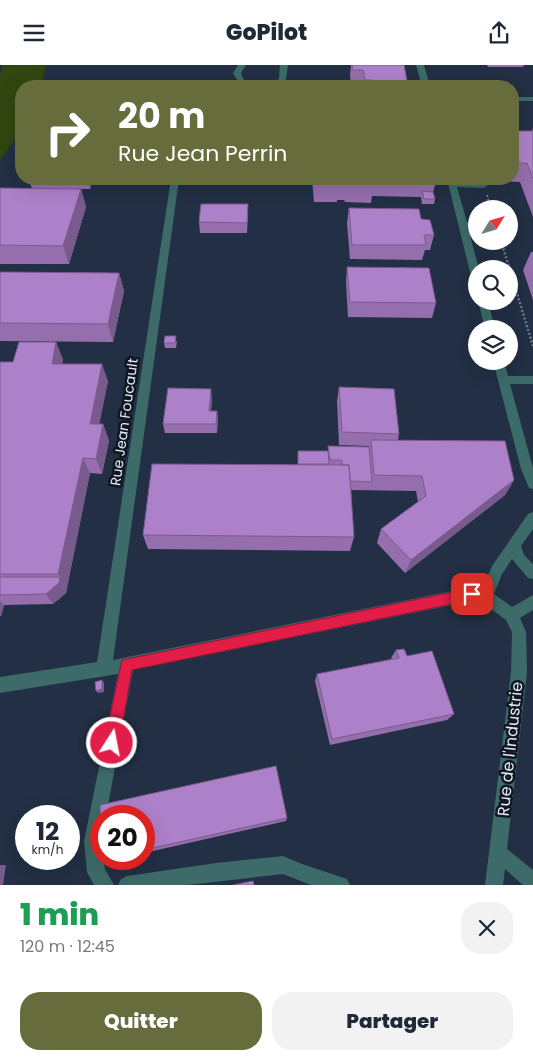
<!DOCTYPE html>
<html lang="fr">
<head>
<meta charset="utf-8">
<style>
	:root { --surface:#fff; --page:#f2f2f3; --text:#1f2937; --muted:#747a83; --accent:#676c3c }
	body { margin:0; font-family:Poppins,sans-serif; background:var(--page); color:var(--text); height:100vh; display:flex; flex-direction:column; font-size:19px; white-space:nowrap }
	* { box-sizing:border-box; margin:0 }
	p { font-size:16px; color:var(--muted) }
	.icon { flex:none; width:28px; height:28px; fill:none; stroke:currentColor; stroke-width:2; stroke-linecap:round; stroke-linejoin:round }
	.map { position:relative; height:820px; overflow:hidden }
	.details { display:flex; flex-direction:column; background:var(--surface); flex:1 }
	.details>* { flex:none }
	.top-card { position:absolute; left:15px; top:15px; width:504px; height:105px; border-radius:20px; box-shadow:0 5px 20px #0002; background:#676c3c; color:#fff; overflow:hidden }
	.needle { width:32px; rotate:53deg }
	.buttons { position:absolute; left:468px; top:135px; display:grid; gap:10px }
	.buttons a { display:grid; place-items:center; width:50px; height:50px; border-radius:50%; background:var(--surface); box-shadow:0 5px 20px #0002; font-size:25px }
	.speed { position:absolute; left:15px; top:740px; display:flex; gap:10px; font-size:25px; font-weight:700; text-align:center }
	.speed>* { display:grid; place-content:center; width:65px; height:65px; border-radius:50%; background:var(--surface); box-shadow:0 5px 20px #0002; line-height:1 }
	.speed small { font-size:12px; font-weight:400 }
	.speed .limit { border:8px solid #d22; background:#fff; color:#111 }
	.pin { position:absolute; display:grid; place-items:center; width:42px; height:42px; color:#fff; margin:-21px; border-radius:10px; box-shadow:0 2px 8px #0006 }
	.me { position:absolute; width:55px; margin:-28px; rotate:11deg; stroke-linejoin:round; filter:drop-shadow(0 0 4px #0008) }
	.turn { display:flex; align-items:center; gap:18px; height:105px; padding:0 20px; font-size:22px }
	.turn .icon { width:65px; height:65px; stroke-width:2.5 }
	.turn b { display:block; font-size:35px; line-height:42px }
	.round { display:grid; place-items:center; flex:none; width:52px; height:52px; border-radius:20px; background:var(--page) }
	.head { display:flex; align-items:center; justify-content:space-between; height:85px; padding:0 20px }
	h1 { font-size:30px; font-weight:800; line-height:38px; color:#1e9e55 }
	.action { display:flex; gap:10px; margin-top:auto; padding:10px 20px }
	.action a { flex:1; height:58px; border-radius:20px; background:var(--accent); color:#fff; font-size:20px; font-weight:800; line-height:58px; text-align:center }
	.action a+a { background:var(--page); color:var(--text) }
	header { display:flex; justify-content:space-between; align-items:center; height:65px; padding:0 20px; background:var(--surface); font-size:22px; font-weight:800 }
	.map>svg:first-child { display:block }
	.green { fill:#314611 }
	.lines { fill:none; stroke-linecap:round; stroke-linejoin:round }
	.path-far1 { stroke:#6e7a8c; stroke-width:2; stroke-dasharray:2 2; stroke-linecap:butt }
	.path { stroke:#6e7a8c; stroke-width:2.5; stroke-dasharray:2 2; stroke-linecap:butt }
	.minor { fill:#3c6b69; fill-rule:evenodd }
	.wall { fill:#956fad }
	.shaded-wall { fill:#795a8d }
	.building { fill:#ad81c9; stroke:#795a8d }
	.route { fill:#e11d48; stroke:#92132f }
	.labels { text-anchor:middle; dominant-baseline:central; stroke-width:5; stroke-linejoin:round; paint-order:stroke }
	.street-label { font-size:14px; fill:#e3ecfa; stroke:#111721 }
	.near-street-label { font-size:16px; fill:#e3ecfa; stroke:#111721 }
</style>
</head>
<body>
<header><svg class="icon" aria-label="menu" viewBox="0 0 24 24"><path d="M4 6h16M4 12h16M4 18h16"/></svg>GoPilot<svg class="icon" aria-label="share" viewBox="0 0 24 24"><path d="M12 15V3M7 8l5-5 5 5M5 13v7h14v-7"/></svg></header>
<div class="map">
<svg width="533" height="820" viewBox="0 0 533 820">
	<rect width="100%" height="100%" fill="#222f44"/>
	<path class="green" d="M3,0h43l-5,21h-20v45l-21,29v-85z"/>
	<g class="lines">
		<path class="path-far1" d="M487,130l3,11"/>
		<path class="path" d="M490,140l1,4
			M501,176l32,105"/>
		<path class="minor" d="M238,0h8l-5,8 2,6 11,7c-11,0 -16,-3 -21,-13z
			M280,0h8l-2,14 -8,7h-10l11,-7z
			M416,0h8l6,21h-8z
			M512,32h21v4h-21z
			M171,114h8l-66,481 359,-73 10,2 10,-23 36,-52 5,-2v17l-12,17 3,9 9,9v15l-5,-1 -16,-19 -10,15 -8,20 18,13 21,-12v15l-13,8 6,14 1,40 -20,177 26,21v15h-10l-18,-16 -2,16h-18l26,-213 1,-40 -6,-12 -23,-17 -11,-2 -339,69 -27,146h-5v43h2l2,10 9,16h-20l-7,-13 -3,-31 34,-167 -118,19v-16l97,-15z
			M447,114h8l1,3h28l4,3 -4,3 -27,-1 10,35h9v6h-8l11,41h-3v10l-5,-3z
			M478,236h10l7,28h-10z
			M493,296h11l4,15h25v8h-23l23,84v21l-4,-1 -8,-19z
			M283,791l19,8 45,15 3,6h-39l-28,-11 -95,11h-70l3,-6 6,-3 89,-13z"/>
	</g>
	<path class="wall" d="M351,0h53l4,21h-46v-2h-11l-1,-9z
		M487,0h37l-1,2h-35z
		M533,63v89l-13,-35 -25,-1v-2h17v-48h20z
		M29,114h64l-3,10h-9l5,18 -17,57h-69v-76l32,1z
		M261,114h11v3h-11z
		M312,114h125l-4,13 2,7 -1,5h-12l-1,-7 -49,-1 -1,7 -26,-1 -1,-2h-7v2h-23z
		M349,143l72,11 13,16 -4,15h-5l-3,10 -72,-1 -3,-36z
		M248,150l-1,18h-47l-1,-11z
		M531,187h2v48l-10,-30z
		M347,202l89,36 -4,15 -84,-1 -2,-35z
		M0,207l119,1 5,18 -11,51 -113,-1z
		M177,276l-1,7h-11l-1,-5z
		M56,277l7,18 -1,4 46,17 -9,43h4l6,17 -7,33 -12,-1 -24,120 -13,11 -49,1 -3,11h-1v-254h13z
		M339,322l60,47 -1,6 116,40 -9,15 -100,78 -28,-30 4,-14 37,-27 -2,-11 -65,-1 3,47 -4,14 -202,-2 -5,-14 155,-70v-14h30v-5l41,1v-1l-30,-1 -2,-44z
		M212,333l-1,13h6l1,9 -1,13h-52l-2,-9z
		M396,585l11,6 47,58 -7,6 -117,25 -15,-64 2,-7 75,-15 -1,-1z
		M144,751l143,2 -1,3 -142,32z
		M102,794h15l-8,2 -7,-1z"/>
	<path class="shaded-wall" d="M87,114h6l-3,10z
		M81,124l5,18 -17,57 -6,-18z
		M119,208l5,18 -11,51 -5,-18z
		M56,277l7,18 -4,21 -7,-17z
		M102,299l6,17 -12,60 -6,-17z
		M211,324l1,9 -2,23 -1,-10z
		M217,346l1,9 -1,13 -1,-9z
		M103,359l6,17 -7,33 -6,-15z
		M83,393l7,15 -23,114 -1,6 -13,11 -7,-10 14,-17 -2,-3z
		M514,415l-9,15 -100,78 6,-13z
		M0,536l4,4 -3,11 -1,-1z
		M102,615l2,3v9l-6,1 -2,-2z
		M0,800h6l-3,20h-3z"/>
	<path class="building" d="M352,0h52l4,21h-34l-1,-6h-8l-2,-10h-10z
		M512,66h21v48l-6,-16h-15z
		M315,114h59v5h-27l-1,-2h-8v2h-23z
		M0,123l81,1 -18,57 -63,-1z
		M422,126l11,1 2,7h-11z
		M201,139h47l-1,19 -48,-1z
		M349,143l70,1 2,10 9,1 4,15h-10l2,10h-74z
		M347,202l82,1 7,35 -86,-1z
		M0,207l119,1 -11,51 -108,-1z
		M165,271h11l-1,7h-11z
		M19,277h37l-4,22h50l-12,60h13l-7,35 -13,-1 -25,116h-58v-212h13z
		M339,322l55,2 5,45 -57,-2z
		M168,323l43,1 -2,22h8l-1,13h-53z
		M371,375l134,1 9,39 -103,80 -30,-31 45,-33 -4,-20 -48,-1z
		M328,381l41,1 3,35 -22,-1 -1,-16h-7v-5h-12z
		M298,386h30l1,13h-31z
		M152,399l197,1 5,72 -211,-2z
		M0,512h60l-1,6 -13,11 -46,1z
		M404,584l3,7 25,-5 22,63 -122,25 -15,-65 82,-16 -3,-8z
		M102,615v9l-6,2 -1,-9z
		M276,701l11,52 -143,32v-34h-43v26l-1,-37z
		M253,816l1,4h-21z"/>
	<path class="route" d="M472,523l4,2 2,4 -2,4 -4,2 -340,70 -13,73 -2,5 -5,2 -5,-2 -3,-5 18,-83z"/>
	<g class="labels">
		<g class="street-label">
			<text transform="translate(124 357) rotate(-82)">Rue Jean Foucault</text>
		</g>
		<g class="near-street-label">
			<text transform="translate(510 684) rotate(-84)">Rue de l'Industrie</text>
		</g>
	</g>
</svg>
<div class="buttons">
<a><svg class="needle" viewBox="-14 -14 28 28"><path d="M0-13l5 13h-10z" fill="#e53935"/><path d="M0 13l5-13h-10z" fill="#747a83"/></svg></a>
<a><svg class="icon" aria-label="search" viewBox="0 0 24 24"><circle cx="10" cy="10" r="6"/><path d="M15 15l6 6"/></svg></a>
<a><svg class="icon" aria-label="layers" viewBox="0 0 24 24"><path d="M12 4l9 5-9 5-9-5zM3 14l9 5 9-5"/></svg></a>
</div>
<div class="speed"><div>12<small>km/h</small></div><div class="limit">20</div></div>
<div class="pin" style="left:472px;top:529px;background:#d93025"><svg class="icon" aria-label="arrive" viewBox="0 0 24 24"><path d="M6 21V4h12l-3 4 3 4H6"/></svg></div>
<svg class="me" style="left:112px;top:678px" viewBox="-20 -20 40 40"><circle r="17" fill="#e11d48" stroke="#fff" stroke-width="3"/><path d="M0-11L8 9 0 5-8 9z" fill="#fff"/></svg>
<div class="top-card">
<div class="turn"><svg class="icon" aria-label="right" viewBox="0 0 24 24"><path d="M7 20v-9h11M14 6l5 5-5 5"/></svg><div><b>20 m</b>Rue Jean Perrin</div></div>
</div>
</div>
<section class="details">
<div class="head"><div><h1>1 min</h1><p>120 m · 12:45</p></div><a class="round"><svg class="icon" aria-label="close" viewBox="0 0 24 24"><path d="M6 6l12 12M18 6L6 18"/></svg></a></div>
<div class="action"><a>Quitter</a><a>Partager</a></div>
</section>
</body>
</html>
